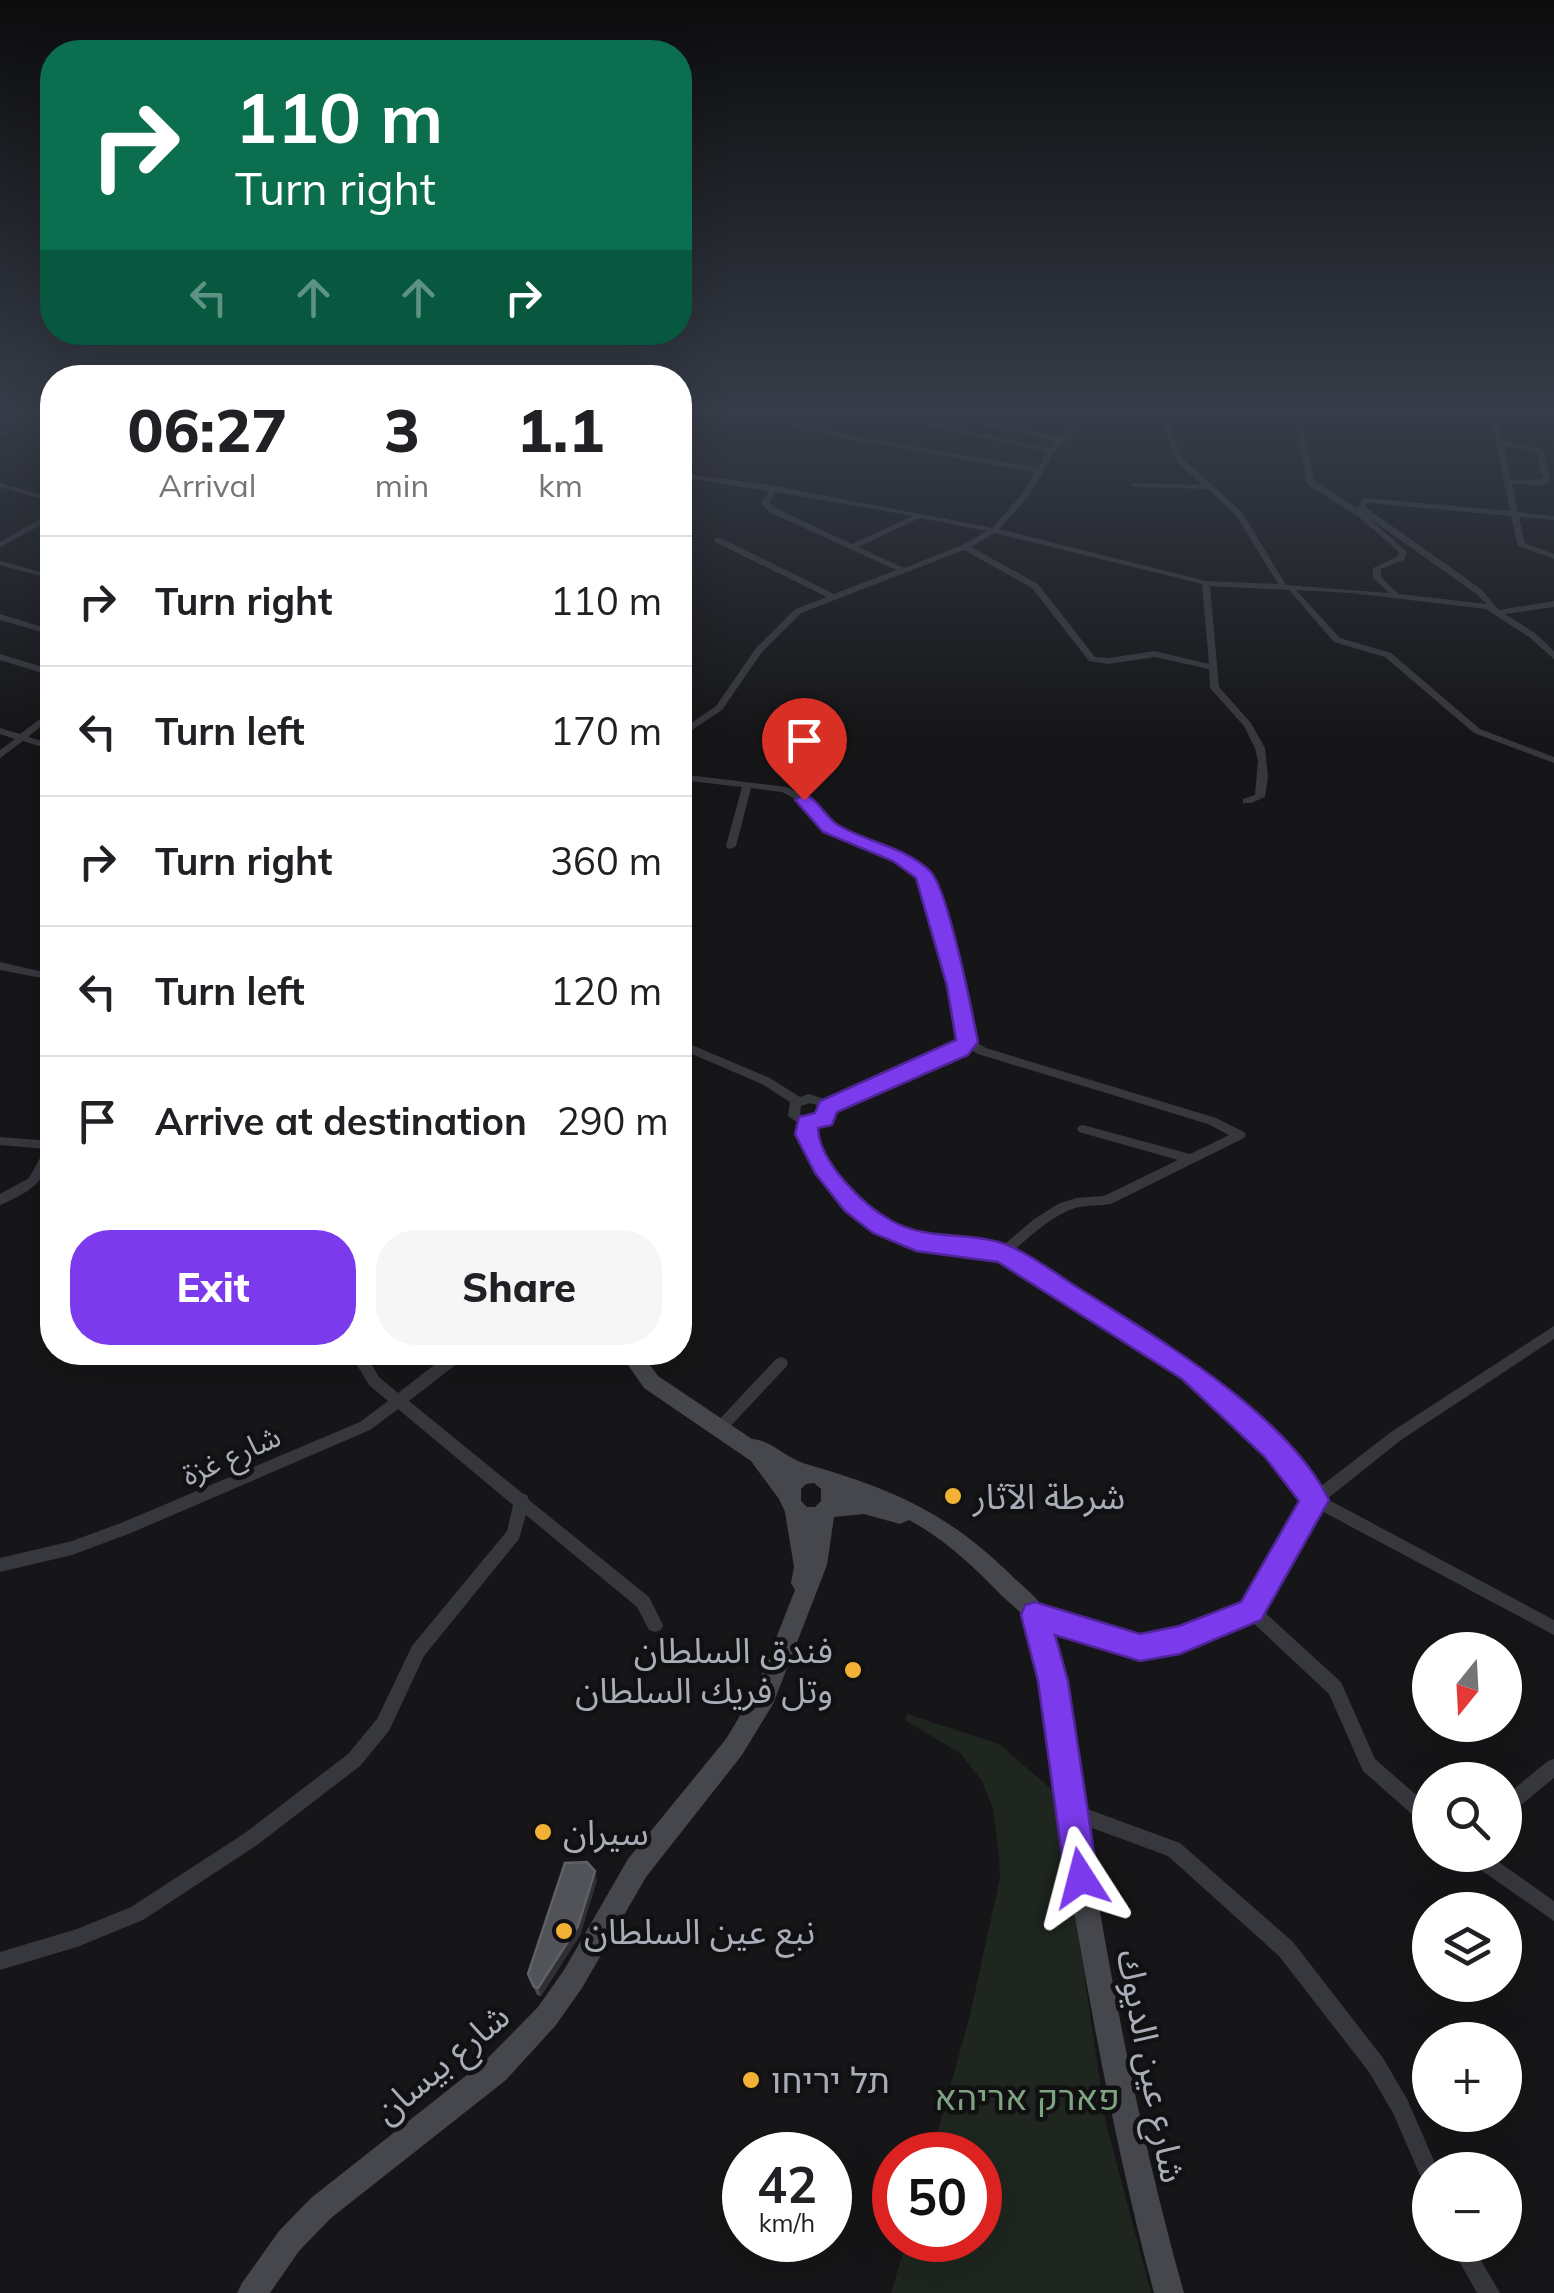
<!DOCTYPE html>
<html lang="en">
<head>
<meta charset="utf-8">
<style>
	:root { --surface:#fff; --page:#f6f6f6; --text:#202124; --muted:#757577; --line:#e0e0e0; --accent:#7c3aed }
	body { margin:0; font-family:Mulish,"Noto Sans Arabic",Heebo,sans-serif; background:var(--page); color:var(--text); height:100vh; display:flex; flex-direction:column; font-size:38px; white-space:nowrap }
	* { box-sizing:border-box; margin:0 }
	p { font-size:32px; color:var(--muted) }
	.icon { flex:none; width:55px; height:55px; fill:none; stroke:currentColor; stroke-width:2; stroke-linecap:round; stroke-linejoin:round }
	.map { position:relative; flex:1; overflow:hidden }
	.details { position:absolute; left:40px; top:365px; width:652px; height:1000px; display:flex; flex-direction:column; background:var(--surface); border-radius:40px; box-shadow:0 10px 40px #0002 }
	.details>* { flex:none }
	.banner { position:absolute; left:40px; top:40px; width:652px; height:305px; border-radius:40px; box-shadow:0 10px 40px #0002; background:#0b6e4f; color:#fff; overflow:hidden }
	.needle { width:65px; rotate:198deg }
	.fabs { position:absolute; left:1412px; top:1632px; display:grid; gap:20px }
	.fabs a { display:grid; place-items:center; width:110px; height:110px; border-radius:50%; background:var(--surface); box-shadow:0 10px 40px #0002; font-size:50px }
	.speed { position:absolute; left:722px; top:2132px; display:flex; gap:20px; font-size:50px; font-weight:700; text-align:center }
	.speed>* { display:grid; place-content:center; width:130px; height:130px; border-radius:50%; background:var(--surface); box-shadow:0 10px 40px #0002; line-height:1 }
	.speed small { font-size:25px; font-weight:400 }
	.speed .limit { border:15px solid #d22; background:#fff; color:#111 }
	.pin { position:absolute; display:grid; place-items:center; width:85px; height:85px; color:#fff; margin:-102px -42px; border-radius:50% 50% 50% 0; rotate:-45deg; box-shadow:0 0 10px #0007 }
	.pin .icon { rotate:45deg }
	.me { position:absolute; width:110px; margin:-55px; rotate:351deg; stroke-linejoin:round; filter:drop-shadow(0 0 8px #0008) }
	.turn { display:flex; align-items:center; gap:35px; height:210px; padding:0 30px; font-size:45px }
	.turn .icon { width:130px; height:130px; stroke-width:2.5 }
	.turn b { display:block; font-size:70px; line-height:85px }
	.lanes { display:flex; align-items:center; height:95px; padding:0 30px; background:#0003; justify-content:center; gap:50px; direction:ltr }
	.lanes .off { opacity:.35 }
	.eta { display:flex; justify-content:space-evenly; align-items:center; height:170px; text-align:center }
	.eta b { font-size:60px; font-weight:800; line-height:70px }
	.cta { display:flex; gap:20px; margin-top:auto; padding:20px 30px }
	.cta a { flex:1; height:115px; border-radius:40px; background:var(--accent); color:#fff; font-size:40px; font-weight:800; line-height:115px; text-align:center }
	.cta a+a { background:var(--page); color:var(--text) }
	ul { padding:0; list-style:none }
	li { display:flex; align-items:center; gap:30px; height:130px; padding:0 30px; border-top:2px solid var(--line) }
	li div { flex:1 }
	li b { display:block; font-size:38px }
	li em { font-style:normal }
	.map>svg:first-child { display:block }
	.green { fill:#1e261f }
	.lines { fill:none; stroke-linecap:round; stroke-linejoin:round }
	.street { fill:#37383d; fill-rule:evenodd }
	.secondary { fill:#45474d; fill-rule:evenodd }
	.wall { fill:#47494d }
	.shaded-wall { fill:#2f3033 }
	.building { fill:#525359; stroke:#5f6168; stroke-width:2.5 }
	.route { fill:#7c3aed; stroke:#51269a; stroke-width:2.5 }
	.poi-dot { fill:#f2b134; stroke:#111113; stroke-width:4 }
	.labels { text-anchor:middle; dominant-baseline:central; stroke-width:9; stroke-linejoin:round; paint-order:stroke }
	.street-label { font-size:30px; fill:#a8adb8; stroke:#111113 }
	.near-poi-label { font-size:35px; fill:#a8adb8; stroke:#111113; text-anchor:start }
	.near-street-label { font-size:35px; fill:#a8adb8; stroke:#111113 }
	.near-park-label { font-size:35px; fill:#7fa381; stroke:#111113 }
</style>
</head>
<body>
<div class="map">
<svg width="1554" height="2293" viewBox="0 0 1554 2293">
	<rect width="100%" height="100%" fill="#161618"/>
	<path class="green" d="M907,1714l92,30 59,51 48,328 45,170h-260l16,-53h73v-85h-49l38,-136 31,-141 -1,-22 -6,-47 -11,-28 -22,-28 -55,-33z"/>
	<g class="lines">
		<path class="street" d="M46,413h6v2l-52,23v-5z
			M741,413h11l85,20 201,35 9,-16 -174,-39h11l165,35 8,-7 -127,-28h12l119,24 26,-24h6l-1,2 -38,37 -25,44 -30,33 207,52 72,3 -42,-69 -28,-26 -74,-2 -4,-2 4,-2 68,2 -27,-26 -16,-46h6l17,45 60,54 44,73 103,8 -16,-15v-10l24,-11 2,-5 -40,-35 -52,-33 -13,-67 -6,-4h8l5,3 13,65 44,28 5,-11h3l144,13 -18,-87 20,-7h42v4h-41l-13,4 3,16 41,9 6,32 -7,3 -31,-1 6,28 36,4v4l-35,-3 6,26 29,11v5l-36,-13 -7,-30 -143,-13 -3,4 116,82 18,21 55,-9v6l-49,7 30,19 19,18v8l-25,-22 -43,-28 -135,-16 -55,-3 44,48 51,15 89,76 74,28v6l-80,-30 -89,-76 -51,-15 -45,-52 -79,-4 9,101 32,36 14,25 3,29 -3,20 -14,6h-8v-4l12,-4 3,-34 -3,-13 -11,-22 -34,-38 -1,-19 -54,-12 -47,7 -19,-3 -57,-73 -68,-38 -163,63 -39,39 -40,58 -42,28v-7l36,-25 40,-58 39,-39 32,-12 -112,-55v-4h6l113,56 62,-24 -127,-58 -8,-9 8,-12 -89,-14v-4l95,13 217,42 31,-35 12,-21 -198,-35zM1504,446l33,6 6,27 -32,1zM776,492l137,24 -61,28 -77,-36 -6,-5zM920,518l67,13 -25,14 -58,23 -46,-21zM1369,518l106,75 12,11 -88,-10 -18,-17v-8l23,-9 3,-8zM995,533l207,51 7,80 -54,-13 -47,7 -13,-1 -57,-73 -67,-37z
			M0,483l52,15v4l-52,-15z
			M49,514h3v5l-52,28v-5z
			M0,561l52,14v4l-52,-14z
			M0,614l52,16v5l-52,-15z
			M0,654l52,16v6l-52,-16z
			M52,710v7l-24,20 24,7v6l-29,-9 -23,17v-8l15,-11 -15,-5v-6l20,6z
			M680,774l107,13 20,11 27,28 30,10 59,32 10,15 30,104 9,53 14,8 230,70 28,14 2,3 -2,3 -133,66c-11,2 -22,1 -32,3 -26,7 -47,28 -67,45l184,116 84,77 36,45 75,-58 163,-106v13l-153,101 -74,59 227,121v15l-236,-126 -57,100 80,73 34,77 55,48v21l-6,-3 -61,-54 -34,-77 -80,-75 -69,29 -40,7 -111,-35 -2,-5 2,-5 6,-2 105,31 40,-6 65,-27 62,-105 -37,-48 -84,-77 -186,-118 -84,-11 -39,-17 -28,-22 -30,-38 -18,-35v-10l-13,-9 2,-14 -28,-18 -82,-35v-9l90,38 30,19 9,-3 21,7 126,-54 5,-6 -10,-54 -28,-104 -8,-11 -59,-32 -30,-10 -25,-28 -19,-10 -31,-4 -15,58 -5,3 -4,-1 -1,-2 16,-59 -62,-7zM968,1048l10,6 230,70 21,11 -39,19 -107,-29 -4,1 -2,3 2,3 99,28 -74,36 -28,2 -18,6 -25,16 -33,28c-37,-5 -80,-5 -114,-25 -20,-12 -35,-31 -50,-49 -11,-13 -23,-31 -23,-48l15,-4 6,-13 130,-56zM810,1103l10,3 2,5 -2,5 -12,2 -8,-4 1,-8z
			M0,962l52,12v6l-52,-10z
			M0,1137l52,4c0,37 -19,50 -52,64v-11l29,-16 16,-29 -45,-4z
			M349,1352h15l15,25 19,16 53,-41h18l-2,4 -58,45 113,92 5,2 2,5 120,97 14,28 -2,5 -6,2 -6,-2 -12,-23 -111,-92 -7,24 -95,117 -35,75 -29,35 -103,79 -114,75 -66,27 -77,23v-18l77,-23 54,-22 114,-74 103,-79 29,-35 35,-73 95,-115 6,-26 -115,-96 -28,21 -239,103 -59,22 -72,17v-14l72,-17 49,-18 239,-101 28,-21 -19,-16z
			M781,1357l5,2 2,4 -2,4 -61,65 -5,2 -5,-2 -2,-4 2,-4 61,-65z
			M1554,1759v19l-43,35 -6,3v-20l43,-35z
			M1071,1803l109,40 113,99 90,116 24,41 31,71h-8v15l-7,-3 -30,-69 -24,-41 -90,-116 -111,-100 -103,-38 -3,-6 3,-6z
			M1465,1855h24l65,46v20l-86,-60z
			M1450,2245h22l28,48h-23z"/>
		<path class="secondary" d="M619,1352h21l18,24 94,63c19,1 35,20 54,25 86,25 142,48 208,114 11,10 24,20 31,33 33,61 31,161 43,230 25,152 54,303 96,452h-30c-41,-154 -69,-311 -94,-468 -8,-52 -8,-160 -32,-202 -6,-11 -17,-19 -26,-27 -28,-29 -57,-57 -93,-76l-9,4 -36,-10 -30,3 -7,48 -54,139 -31,51 -96,122 -64,111 -26,37 -50,55 -175,138 -32,33 -29,42h-33l5,-10 37,-52 32,-33 175,-138 52,-53 26,-37 64,-111 98,-120 30,-50 39,-99 -4,-7 3,-16 -9,-55 -6,-13 -28,-38 -107,-73zM814,1483l7,6v12l-6,6h-8l-6,-6v-12l5,-5z"/>
	</g>
	<path class="wall" d="M597,1880l-17,55 -39,61 -4,-1 -9,-21z"/>
	<path class="shaded-wall" d="M595,1871l2,9 -17,55 -39,61 -3,-8z"/>
	<path class="building" d="M587,1862l8,9 -17,55 -40,62 -4,-1 -6,-13 37,-111z"/>
	<linearGradient id="sky" x2="0" y2="1"><stop stop-color="#0c0c0d"/><stop offset="0.56" stop-color="#363c48"/><stop offset="1" stop-color="#363c48" stop-opacity="0"/></linearGradient>
	<rect width="1554" height="734" fill="url(#sky)"/>
	<path class="route" d="M804,794c15,6 21,23 34,31 30,18 65,21 91,45 19,16 43,142 49,172l-10,13 -131,57 -5,13 -14,3c1,34 46,78 74,93 37,21 81,9 118,25 27,12 53,33 78,48 76,48 201,123 241,206l-68,120 -81,34 -40,7 -85,-26 13,46 30,197 -5,11 -12,5 -11,-5 -5,-11 -27,-197 -17,-66 4,-10 10,-3 105,32 39,-8 62,-24 58,-101 -34,-44 -83,-78 -184,-117 -82,-11 -43,-18 -28,-22 -30,-38 -20,-39 4,-17 16,-4 5,-12 136,-61 -9,-54 -31,-108 -23,-17 -70,-29 -28,-32z"/>
	<g class="poi-dot">
		<circle cx="953" cy="1496" r="10"/>
		<circle cx="853" cy="1670" r="10"/>
		<circle cx="543" cy="1832" r="10"/>
		<circle cx="564" cy="1931" r="10"/>
		<circle cx="751" cy="2080" r="10"/>
	</g>
	<g class="labels">
		<g class="street-label">
			<text transform="translate(231 1455) rotate(-24)">شارع غزة</text>
		</g>
		<g class="near-poi-label">
			<text x="973" y="1496">شرطة الآثار</text>
			<text x="833" y="1650" text-anchor="end">فندق السلطان<tspan x="833" dy="40">وتل فريك السلطان</tspan></text>
			<text x="563" y="1832">سيران</text>
			<text x="584" y="1931">نبع عين السلطان</text>
			<text x="771" y="2080">תל יריחו</text>
		</g>
		<g class="near-street-label">
			<text transform="translate(441 2063) rotate(-40)">شارع بيسان</text>
			<text transform="translate(1152 2066) rotate(79)">شارع عين الديوك</text>
		</g>
		<g class="near-park-label">
			<text x="1027" y="2097">פארק אריהא</text>
		</g>
	</g>
</svg>
<div class="fabs">
<a><svg class="needle" viewBox="-14 -14 28 28"><path d="M0-13l5 13h-10z" fill="#e53935"/><path d="M0 13l5-13h-10z" fill="#757577"/></svg></a>
<a><svg class="icon" aria-label="search" viewBox="0 0 24 24"><circle cx="10" cy="10" r="6"/><path d="M15 15l6 6"/></svg></a>
<a><svg class="icon" aria-label="layers" viewBox="0 0 24 24"><path d="M12 4l9 5-9 5-9-5zM3 14l9 5 9-5"/></svg></a>
<a>+</a>
<a>−</a>
</div>
<div class="speed"><div>42<small>km/h</small></div><div class="limit">50</div></div>
<div class="pin" style="left:804px;top:800px;background:#d93025"><svg class="icon" aria-label="arrive" viewBox="0 0 24 24"><path d="M6 21V4h12l-3 4 3 4H6"/></svg></div>
<svg class="me" style="left:1081px;top:1878px" viewBox="-20 -20 40 40"><path d="M0-17L14 15 0 8-14 15z" fill="#7c3aed" stroke="#fff" stroke-width="4"/></svg>
<div class="banner">
<div class="turn"><svg class="icon" aria-label="right" viewBox="0 0 24 24"><path d="M7 20v-9h11M14 6l5 5-5 5"/></svg><div><b>110 m</b>Turn right</div></div>
<div class="lanes"><svg class="icon off" aria-label="left" viewBox="0 0 24 24"><path d="M17 20v-9H6M10 6l-5 5 5 5"/></svg><svg class="icon off" aria-label="ahead" viewBox="0 0 24 24"><path d="M12 20V5M6 11l6-6 6 6"/></svg><svg class="icon off" aria-label="ahead" viewBox="0 0 24 24"><path d="M12 20V5M6 11l6-6 6 6"/></svg><svg class="icon" aria-label="right" viewBox="0 0 24 24"><path d="M7 20v-9h11M14 6l5 5-5 5"/></svg></div>
</div>
<section class="details">
<div class="eta">
<div><b>06:27</b><p>Arrival</p></div>
<div><b>3</b><p>min</p></div>
<div><b>1.1</b><p>km</p></div>
</div>
<ul>
<li><svg class="icon" aria-label="right" viewBox="0 0 24 24"><path d="M7 20v-9h11M14 6l5 5-5 5"/></svg><div><b>Turn right</b></div><em>110 m</em></li>
<li><svg class="icon" aria-label="left" viewBox="0 0 24 24"><path d="M17 20v-9H6M10 6l-5 5 5 5"/></svg><div><b>Turn left</b></div><em>170 m</em></li>
<li><svg class="icon" aria-label="right" viewBox="0 0 24 24"><path d="M7 20v-9h11M14 6l5 5-5 5"/></svg><div><b>Turn right</b></div><em>360 m</em></li>
<li><svg class="icon" aria-label="left" viewBox="0 0 24 24"><path d="M17 20v-9H6M10 6l-5 5 5 5"/></svg><div><b>Turn left</b></div><em>120 m</em></li>
<li><svg class="icon" aria-label="arrive" viewBox="0 0 24 24"><path d="M6 21V4h12l-3 4 3 4H6"/></svg><div><b>Arrive at destination</b></div><em>290 m</em></li>
</ul>
<div class="cta"><a>Exit</a><a>Share</a></div>
</section>
</div>
</body>
</html>
